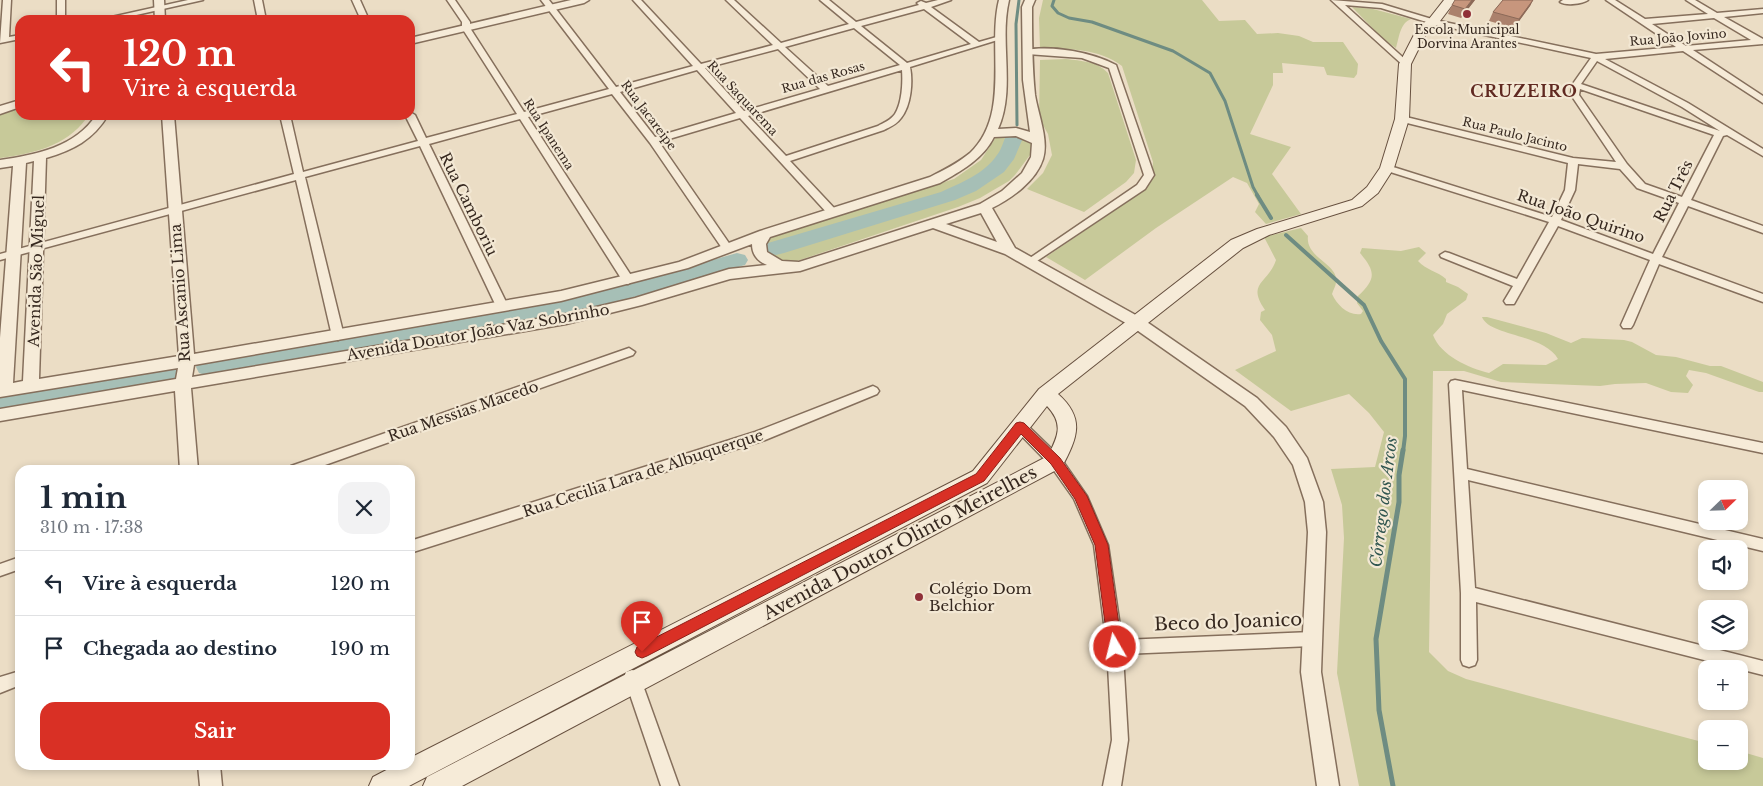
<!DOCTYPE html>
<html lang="pt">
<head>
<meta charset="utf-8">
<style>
	:root { --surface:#fff; --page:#f2f2f3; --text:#1f2937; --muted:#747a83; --line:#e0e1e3; --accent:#d93025 }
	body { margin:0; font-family:"Libre Baskerville",serif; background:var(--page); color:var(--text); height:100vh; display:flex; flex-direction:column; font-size:19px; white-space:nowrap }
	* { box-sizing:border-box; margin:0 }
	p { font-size:16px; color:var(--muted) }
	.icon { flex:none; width:28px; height:28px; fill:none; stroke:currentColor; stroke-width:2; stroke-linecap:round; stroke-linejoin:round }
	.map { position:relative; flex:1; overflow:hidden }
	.sheet { position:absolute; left:15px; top:465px; width:400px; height:305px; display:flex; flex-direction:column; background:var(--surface); border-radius:15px; box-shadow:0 2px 8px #0003 }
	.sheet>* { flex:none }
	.banner { position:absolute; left:15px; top:15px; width:400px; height:105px; border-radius:15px; box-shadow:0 2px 8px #0003; background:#d93025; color:#fff; overflow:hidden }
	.needle { width:32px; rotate:67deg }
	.fabs { position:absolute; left:1698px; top:480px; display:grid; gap:10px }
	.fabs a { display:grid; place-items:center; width:50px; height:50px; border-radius:10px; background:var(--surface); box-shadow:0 2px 8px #0003; font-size:25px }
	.pin { position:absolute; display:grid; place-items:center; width:42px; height:42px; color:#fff; margin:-51px -21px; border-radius:50% 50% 50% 0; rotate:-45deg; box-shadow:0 0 5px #0007 }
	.pin .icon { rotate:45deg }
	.me { position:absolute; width:55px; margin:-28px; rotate:352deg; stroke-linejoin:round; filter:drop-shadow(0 0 4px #0008) }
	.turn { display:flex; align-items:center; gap:18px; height:105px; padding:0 25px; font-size:22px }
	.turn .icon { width:65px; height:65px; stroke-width:2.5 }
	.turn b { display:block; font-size:35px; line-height:42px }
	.round { display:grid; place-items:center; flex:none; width:52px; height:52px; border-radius:15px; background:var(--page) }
	.overview { display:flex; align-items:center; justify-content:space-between; height:85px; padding:0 25px }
	h1 { font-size:30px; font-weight:800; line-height:38px }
	.primary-button { display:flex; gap:10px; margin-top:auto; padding:10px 25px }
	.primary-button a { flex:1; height:58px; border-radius:15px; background:var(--accent); color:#fff; font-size:20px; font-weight:800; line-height:58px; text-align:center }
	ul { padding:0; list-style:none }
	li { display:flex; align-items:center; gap:15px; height:65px; padding:0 25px; border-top:1px solid var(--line) }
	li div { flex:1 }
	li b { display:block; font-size:19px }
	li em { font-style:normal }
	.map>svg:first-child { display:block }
	.green { fill:#c7c999 }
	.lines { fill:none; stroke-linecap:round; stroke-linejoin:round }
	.stream-far2 { stroke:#6e8c82; stroke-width:3 }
	.stream-far1 { stroke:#6e8c82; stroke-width:4 }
	.stream { stroke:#6e8c82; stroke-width:5 }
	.river { fill:#a6bfb6; fill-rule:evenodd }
	.minor-casing { stroke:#856f5c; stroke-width:3 }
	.tertiary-casing { stroke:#856f5c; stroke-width:3 }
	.secondary-casing { stroke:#67503f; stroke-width:2 }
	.minor { fill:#f6ebd8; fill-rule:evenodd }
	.tertiary { fill:#f6ebd8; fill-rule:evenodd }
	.secondary { fill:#f6ebd8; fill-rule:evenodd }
	.wall { fill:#ab816c }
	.shaded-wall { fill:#8b6958 }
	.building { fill:#c7967d; stroke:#8b6958 }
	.route { fill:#d93025; stroke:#8d1f18 }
	.poi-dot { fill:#903038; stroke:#f3e8d4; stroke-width:2 }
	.labels { text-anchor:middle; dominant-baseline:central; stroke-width:4.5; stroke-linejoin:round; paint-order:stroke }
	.far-poi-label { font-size:12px; fill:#36281f; stroke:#f3e8d4 }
	.far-street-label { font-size:12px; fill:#36281f; stroke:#f3e8d4 }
	.street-label { font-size:15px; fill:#36281f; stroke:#f3e8d4 }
	.poi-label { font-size:15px; fill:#36281f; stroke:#f3e8d4; text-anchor:start }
	.far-district-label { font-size:16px; font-weight:bold; letter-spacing:1px; fill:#602921; stroke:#f3e8d4 }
	.water-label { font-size:16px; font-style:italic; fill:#2f554f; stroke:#f3e8d4 }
	.near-street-label { font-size:18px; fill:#36281f; stroke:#f3e8d4 }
</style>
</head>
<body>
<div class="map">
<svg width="1763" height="786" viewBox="0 0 1763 786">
	<rect width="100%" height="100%" fill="#ebddc5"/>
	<path class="green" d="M1043,0h159l17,21 26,-1 12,14 21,-1 21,3 14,6h30l15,22 -1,10 -3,4 -27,-3 -3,-8 -42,-4 1,10h-10v12l-23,49 41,13 -19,27 29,40 -35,10 -11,-12 4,-8 -12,-21 -14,-6 -77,51 -71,52 -39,-23 100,-68 6,-13 1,-14 -31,-96c-24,-18 -53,-17 -82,-18l-1,-30z
		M1352,7l21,2 38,10c-11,4 -12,19 -15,29l-12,-8z
		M1066,59c15,2 31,2 42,14l28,87 -2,13 -8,9 -42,30 -57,-23 16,-16 9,-18 -4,-21 -9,-16 1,-58z
		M20,108v7h65l1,4c-20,27 -54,35 -86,39v-43z
		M1001,135l22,1 9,7 -2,12 -15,20 -6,6 -29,17 -22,9 -167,56 -23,-3 -8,-15 8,-7 186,-59 27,-19 15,-23z
		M1301,228l7,8c-3,22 31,28 28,46 0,4 -3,8 -4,12 5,11 16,22 29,20l2,-3 -6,-8 1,-7c18,-17 18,-24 2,-43l2,-5 39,3 18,-4 7,6 -8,8c8,9 19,10 28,18v3l12,5 10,7 -2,6 -19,14 -4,10 -10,11c8,21 36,33 56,38l14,-9 43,1 12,-6c-14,-25 -69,-23 -76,-42h5l59,16 25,10 11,-5 42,2 8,2 24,13 20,2 34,9h11l42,16v10h-4l-53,-19 -17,-3 -3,6 7,9 -5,8 -17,-1 -25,-9 -31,1 -15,2 -99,-4 -37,-11h-31l-4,281 19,19 18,8 240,64v18h33v-10l24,7v28h-404l-22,-113 7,-135 -2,-33 -11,-36 44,-2 9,-35 -15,-19 -20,-19 -58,17 -56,-41 41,-19 -4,-16 -12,-15 1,-8 4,-2c-19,-28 3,-26 11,-50l-12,-23z"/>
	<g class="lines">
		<path class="stream-far2" d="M1054,0l-2,6 6,7 11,5 23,4 81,29 37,22 15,28 28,86 5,9
			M1017,125l-1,-101 3,-24"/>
		<path class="stream-far1" d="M1257,195l14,23
			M1286,235l78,70 17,36 24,38v57l-2,16"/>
		<path class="stream" d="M1393,786l-14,-76 -3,-71 23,-137v-27l4,-25"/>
		<path class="river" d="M1014,132l7,2 2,4 -9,21 -10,13 -28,19 -21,9 -171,53 -8,2 -8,-2 -3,-5 3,-5 173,-51c20,-9 43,-18 56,-37 5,-6 6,-14 10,-21z
			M737,253l8,2 3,5 -3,5 -99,29 -74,19 -364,63 -9,-3 -3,-6 3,-6 9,-3 364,-61 63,-15z
			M168,364l9,3 3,6 -3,6 -177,32v-18z"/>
		<g class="minor-casing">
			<path id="minor" d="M3,0h8l-2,37 11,-2v4l-20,4z
				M57,0h8v20h-8z
				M188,0h15l-89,20h-16z
				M254,0h8l4,20h-8z
				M352,0h8l9,20h-8z
				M447,0h8l15,22v6l54,84 85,-23 -68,-89h8l67,87 77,-21 -60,-66h8l60,64 72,-19 -47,-45h8l47,43 68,-19 -29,-24h9l27,22 63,-17 -2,-2 4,-2 5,2 12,-3h13l-20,7 48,35 21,-6 4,2 -94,29c3,15 1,39 -9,51 -4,6 -11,9 -17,12l-94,31 46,49 1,2 -1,2h-8l-88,-96 -81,24 74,107 -5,3 -4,-1 -74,-108 -38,-49 -84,23 106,163 -6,4 -4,-1 -104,-164 -91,25 79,162 -6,4 -6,-4 -76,-160 -115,31 39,159 -6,4 -6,-4 -36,-156 -296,80v-6l294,-80 -14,-59h10l13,57 115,-31 -13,-26h5v-3l5,3 11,23 91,-24 -55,-86v-6zM924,9l47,35 -64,19 -46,-37zM854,28l46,37 -72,21 -43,-39zM778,49l42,40 -76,22 -39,-43zM697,70l39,43 -81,24 -35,-45zM902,70c1,13 0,33 -7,44 -4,6 -12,9 -17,12l-92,30 -38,-40z
				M1331,0l51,4 53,16 161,34 80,-7 -70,-47h9l30,19 63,-5 -22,-14h9l22,13 46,-4v4l-39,4 39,22v5l-70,6 70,46v7l-80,-52 -78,8 83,44 75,46v7l-36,-21 -4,1 -32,64 72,26v7l-75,-27 -26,51 101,37v8l-104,-38 -26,61 -2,3h-8l-2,-3 29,-65 -92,-34 -44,78h-8l-2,-3 9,-15 -72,-29 -1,-2 5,-3 4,1 68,26 32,-57 -165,-52 -2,-2 2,-2h6l162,51 13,-27 3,-27 -169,-42 -2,-2 5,-3 171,42 43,4 -45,-67 1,-10 19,-27 -158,-34 -52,-16 -36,-3 63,57 1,2 -4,3zM1714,18l37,22 -65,6 -34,-22zM1597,61l85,46 38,24 -139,-47zM1580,89l134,46 -32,62 -37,-13 -18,-20 -48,-69zM1578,164l42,5 17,19 42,15 -26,51 -92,-34 14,-30z
				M1563,0h25c-6,4 -22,6 -28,2z
				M1024,50c28,-5 68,2 92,15l38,110 -9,14 -114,76 -5,-3 1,-2 110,-75 7,-10 -35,-107 -27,-10 -55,-4h-3z
				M629,348l6,4 -2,3 -322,115h-22l2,-4z
				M1455,380l308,63v10l-301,-63 5,79 296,70v12l-295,-71 7,108 288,73v14l-287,-73 1,58 -2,5 -6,2 -6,-2 -2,-5v-67l-12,-209 2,-3z
				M873,386l4,2 2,3 -2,3 -112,46 -355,113v-12l345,-109z
				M1020,421l5,2 35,34 27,39 21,49 14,95 190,-8 5,2 3,5 -3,5 -5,2 -189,8 5,86 -7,46h-18l9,-46 -5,-93 -13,-102 -20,-46 -24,-34 -35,-36 -1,-3 1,-3z
				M20,557v12l-20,7v-12z
				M632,670l6,2 2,5 39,109h-18l-37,-109 2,-5z
				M20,671v14l-20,8v-16z"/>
		</g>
		<g class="tertiary-casing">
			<path id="tertiary" d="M154,0h10l1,20h-10z
				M571,0h18l-5,3 -174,41v-6z
				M999,0h10c-10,42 7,89 -11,129l18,-1 14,4 -7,-52 -1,-73 3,-7h10l-3,7c0,29 0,59 3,88 3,19 14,45 8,64 -7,22 -31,39 -51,49l23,40 126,70 116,80 29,29 21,31 16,44 3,30 -5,140 18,114h-22l-16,-114 7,-140 -3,-30 -12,-37 -19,-28 -29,-31 -114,-80 -126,-72 -72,-26 -133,43 -70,8 -88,26 -76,19 -375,64 7,82h-18l-5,-79 -175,30v-12l176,-30 2,-11 -178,29v-59l13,-172 -13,2v-8c35,-5 76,-13 96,-45h12c-15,25 -35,35 -62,43l-7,221 140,-23 -17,-241h12l20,239 367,-63 118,-29 81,-31 170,-54c14,-7 28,-14 40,-24 41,-39 17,-105 29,-153zM1016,136l16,7 -1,14 -9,16 -20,18 -22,13 -181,58 -17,-1 -15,-9 -1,-8 4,-7 170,-54c21,-12 43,-24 54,-46zM34,161l-11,220 -10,2 13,-220zM981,213l16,29 -51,-18zM752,244c0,10 5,17 15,21l-38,4 -94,29 -69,16 -374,63 2,-12 367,-64 127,-33z
				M20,100v7l-20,7v-8z
				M198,765h22l2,21h-22z"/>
		</g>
		<g class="secondary-casing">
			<path id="secondary" d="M1444,0h12l-19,25 -10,7 -16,32 -2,55 -15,49 -16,25 -16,13 -93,29 -26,13 -185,146c28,25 19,44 4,73l-600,319h-39l4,-9 621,-321c10,-20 16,-32 -1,-50l-60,77 -578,303h-40l4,-9 23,-12h14v-7l563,-287 66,-82 192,-149 26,-11 95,-29 15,-13 13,-19 15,-49 4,-55 19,-37 11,-8z"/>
		</g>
		<use href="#minor" class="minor"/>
		<use href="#tertiary" class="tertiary"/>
		<use href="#secondary" class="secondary"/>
	</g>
	<path class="wall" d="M1475,0l-14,18 -13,-4 4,-9z
		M1503,0h30l-3,6 -16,22 -25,-7 4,-9z"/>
	<path class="shaded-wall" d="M1472,0h3l-14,18 4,-9z
		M1533,0l-3,6 -16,22 5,-9z"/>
	<path class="building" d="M1455,0h17l-7,9 -13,-4z
		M1503,0h30l-14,19 -26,-7z"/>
	<path class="route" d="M1020,422l4,1 36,35 27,38 21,49 14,102 -2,4 -5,2 -5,-2 -2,-4 -13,-102 -20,-46 -24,-35 -30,-30 -37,47 -337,175 -5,2 -5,-2 -2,-4 2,-5 339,-173 40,-51z"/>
	<g class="poi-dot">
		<circle cx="1467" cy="14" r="5"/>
		<circle cx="919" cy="597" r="5"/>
	</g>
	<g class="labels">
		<g class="far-poi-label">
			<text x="1467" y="29">Escola Municipal<tspan x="1467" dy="14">Dorvina Arantes</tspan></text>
		</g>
		<g class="far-street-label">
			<text transform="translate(1678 37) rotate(-5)">Rua João Jovino</text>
			<text transform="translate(823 77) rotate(-16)">Rua das Rosas</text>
			<text transform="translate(743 98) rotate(47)">Rua Saquarema</text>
			<text transform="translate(649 115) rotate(53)">Rua Jacareipe</text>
			<text transform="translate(549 134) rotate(57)">Rua Ipanema</text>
			<text transform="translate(1515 134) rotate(14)">Rua Paulo Jacinto</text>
		</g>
		<g class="street-label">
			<text transform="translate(1673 191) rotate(-63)">Rua Três</text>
			<text transform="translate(469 204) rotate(64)">Rua Camboriu</text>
			<text transform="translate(1581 216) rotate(19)">Rua João Quirino</text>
			<text transform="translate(36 271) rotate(-88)">Avenida São Miguel</text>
			<text transform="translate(180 293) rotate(-94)">Rua Ascanio Lima</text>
			<text transform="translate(478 332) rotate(-10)">Avenida Doutor João Vaz Sobrinho</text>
			<text transform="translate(463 411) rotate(-19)">Rua Messias Macedo</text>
			<text transform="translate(643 473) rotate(-18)">Rua Cecilia Lara de Albuquerque</text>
		</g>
		<g class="poi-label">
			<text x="929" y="588">Colégio Dom<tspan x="929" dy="17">Belchior</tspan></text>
		</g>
		<g class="far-district-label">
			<text x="1524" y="91">CRUZEIRO</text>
		</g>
		<g class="water-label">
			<text transform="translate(1383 502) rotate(-83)">Córrego dos Arcos</text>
		</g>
		<g class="near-street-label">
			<text transform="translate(900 543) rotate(-28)">Avenida Doutor Olinto Meirelhes</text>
			<text transform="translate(1228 622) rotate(-2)">Beco do Joanico</text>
		</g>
	</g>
</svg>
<div class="fabs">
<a><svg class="needle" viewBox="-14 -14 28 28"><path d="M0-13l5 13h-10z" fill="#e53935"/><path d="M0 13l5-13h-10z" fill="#747a83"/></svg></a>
<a><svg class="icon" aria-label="sound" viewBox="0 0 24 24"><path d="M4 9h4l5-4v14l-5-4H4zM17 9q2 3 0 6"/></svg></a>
<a><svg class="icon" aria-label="layers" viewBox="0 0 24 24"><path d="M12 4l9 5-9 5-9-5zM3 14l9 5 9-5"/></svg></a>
<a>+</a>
<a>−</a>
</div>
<div class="pin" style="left:642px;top:652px;background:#d93025"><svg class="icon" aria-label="arrive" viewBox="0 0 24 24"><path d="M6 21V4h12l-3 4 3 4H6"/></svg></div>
<svg class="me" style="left:1115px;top:647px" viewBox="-20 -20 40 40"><circle r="17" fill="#d93025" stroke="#fff" stroke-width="3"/><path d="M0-11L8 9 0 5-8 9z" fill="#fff"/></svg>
<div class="banner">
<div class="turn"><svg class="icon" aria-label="left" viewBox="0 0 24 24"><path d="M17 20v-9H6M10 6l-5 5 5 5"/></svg><div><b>120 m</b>Vire à esquerda</div></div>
</div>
<section class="sheet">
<div class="overview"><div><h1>1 min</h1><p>310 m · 17:38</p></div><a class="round"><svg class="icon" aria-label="close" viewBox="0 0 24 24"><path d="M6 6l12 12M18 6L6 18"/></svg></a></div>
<ul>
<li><svg class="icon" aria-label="left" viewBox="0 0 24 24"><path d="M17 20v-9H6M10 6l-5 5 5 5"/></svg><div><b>Vire à esquerda</b></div><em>120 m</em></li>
<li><svg class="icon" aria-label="arrive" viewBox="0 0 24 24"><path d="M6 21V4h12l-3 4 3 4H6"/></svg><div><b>Chegada ao destino</b></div><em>190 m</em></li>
</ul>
<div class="primary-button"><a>Sair</a></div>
</section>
</div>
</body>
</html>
